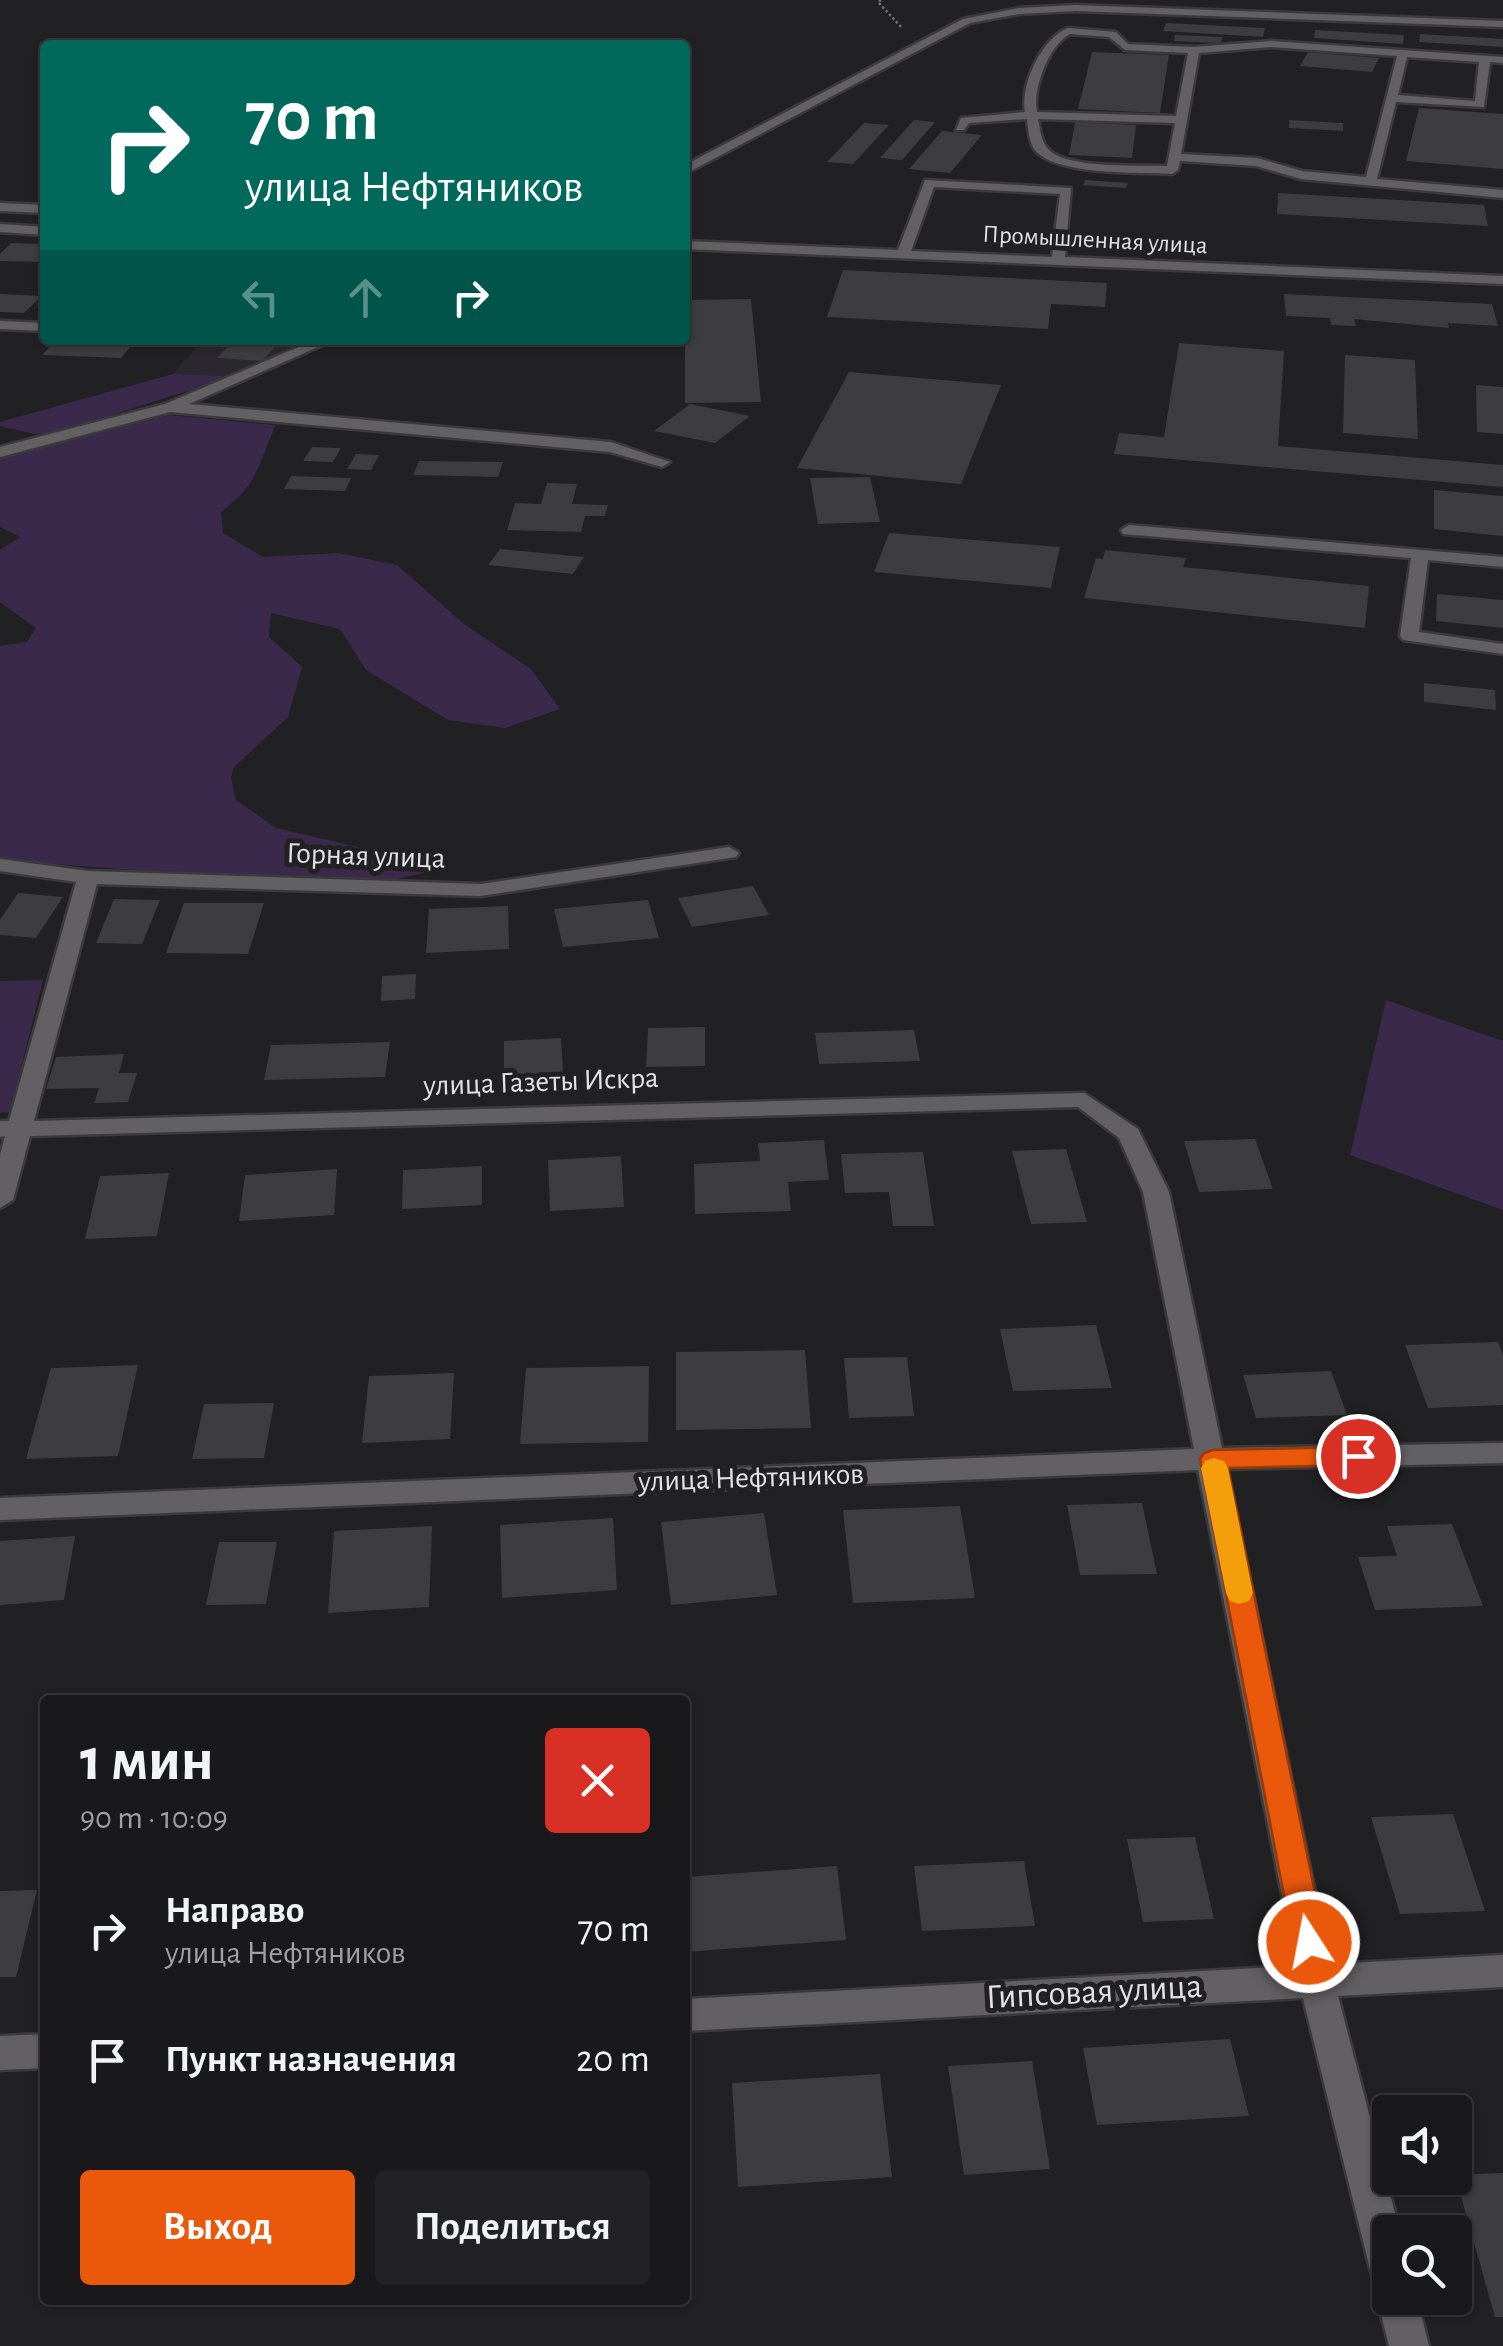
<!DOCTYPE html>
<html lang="ru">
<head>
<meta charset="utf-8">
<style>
	:root { --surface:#19181a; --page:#222123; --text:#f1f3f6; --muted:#9fa0a2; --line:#373739; --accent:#ea580c }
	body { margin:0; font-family:"Alegreya Sans",sans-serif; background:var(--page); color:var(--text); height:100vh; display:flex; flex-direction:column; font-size:38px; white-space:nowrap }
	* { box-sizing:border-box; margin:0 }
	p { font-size:32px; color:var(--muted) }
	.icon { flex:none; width:55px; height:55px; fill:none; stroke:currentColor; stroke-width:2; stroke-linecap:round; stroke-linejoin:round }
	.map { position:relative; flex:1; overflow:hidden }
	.drawer { position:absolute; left:40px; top:1695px; width:650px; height:610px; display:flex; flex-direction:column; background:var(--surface); border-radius:10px; box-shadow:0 2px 8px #0004,0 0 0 2px var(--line) }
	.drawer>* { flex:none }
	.top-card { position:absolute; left:40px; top:40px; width:650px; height:305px; border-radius:10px; box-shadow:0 2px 8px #0004,0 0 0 2px var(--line); background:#00695c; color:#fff; overflow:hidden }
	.buttons { position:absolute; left:1372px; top:2095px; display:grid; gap:20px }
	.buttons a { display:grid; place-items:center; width:100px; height:100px; border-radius:10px; background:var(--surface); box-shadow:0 2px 8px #0004,0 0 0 2px var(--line); font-size:50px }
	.pin { position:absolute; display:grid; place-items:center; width:85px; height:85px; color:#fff; margin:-42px; border:5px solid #fff; border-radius:50%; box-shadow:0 2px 10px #0007 }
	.me { position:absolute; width:110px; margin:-55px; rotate:349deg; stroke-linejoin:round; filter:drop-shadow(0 0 8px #0008) }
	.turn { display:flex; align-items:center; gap:35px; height:210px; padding:0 40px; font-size:45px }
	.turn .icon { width:130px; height:130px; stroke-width:2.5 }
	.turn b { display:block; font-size:70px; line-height:85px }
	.lanes { display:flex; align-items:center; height:95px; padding:0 40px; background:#0003; justify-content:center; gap:50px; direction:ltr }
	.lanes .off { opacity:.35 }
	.round { display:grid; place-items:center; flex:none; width:105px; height:105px; border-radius:10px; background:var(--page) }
	.head { display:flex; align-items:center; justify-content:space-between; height:170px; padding:0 40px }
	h1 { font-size:60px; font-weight:700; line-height:75px }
	.button { display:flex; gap:20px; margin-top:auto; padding:20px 40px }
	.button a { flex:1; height:115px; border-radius:10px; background:var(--accent); color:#fff; font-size:40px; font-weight:700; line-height:115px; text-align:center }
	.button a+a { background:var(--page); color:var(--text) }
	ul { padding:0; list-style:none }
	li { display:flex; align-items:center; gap:30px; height:130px; padding:0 40px }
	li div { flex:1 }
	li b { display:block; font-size:38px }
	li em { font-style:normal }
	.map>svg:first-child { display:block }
	.built { fill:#2b272f }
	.green { fill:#3b294c }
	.building { fill:#3d3c3f }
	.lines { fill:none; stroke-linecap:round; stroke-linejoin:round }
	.minor-casing { stroke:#3a3a3c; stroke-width:5 }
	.path { stroke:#6f6e71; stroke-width:2.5; stroke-dasharray:2.5 2.5; stroke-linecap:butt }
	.minor { fill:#626063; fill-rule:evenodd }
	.route { fill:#ea580c; stroke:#983908; stroke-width:2.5 }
	.slow { fill:#f59e0b }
	.labels { text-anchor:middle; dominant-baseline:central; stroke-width:10; stroke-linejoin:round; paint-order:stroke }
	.far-street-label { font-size:25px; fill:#e2e2e4; stroke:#212023 }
	.street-label { font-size:30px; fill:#e2e2e4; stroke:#212023 }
	.near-street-label { font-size:35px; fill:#e2e2e4; stroke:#212023 }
</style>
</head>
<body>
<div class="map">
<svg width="1503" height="2346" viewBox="0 0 1503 2346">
	<rect width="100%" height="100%" fill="#212023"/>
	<path class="built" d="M202,340h118l-85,36 -62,-2z"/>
	<path class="green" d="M173,374l62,2 -180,57 -21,1 -34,-8v-4z
		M169,415l107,10c-19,41 -16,58 -55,87l2,21 40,24 76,-4 58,12 67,59 67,45 29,40 -55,19 -57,-8 -82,-50 -26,-41 -69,-16 -2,24 33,30 -14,50 -54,50 -3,11 5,22 40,28 130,30 22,14 -36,8 -245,-9 -147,-11v-214l27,-4 9,-14 -36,-26v-52l20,-13 -20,-10v-68z
		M43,980l-33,132 -10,1v-132z
		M1386,1000l117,41v169l-153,-55z"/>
	<path class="building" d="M1166,23l99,5 -2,9 -100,-6z
		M1315,30l89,5 -1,9 -89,-6z
		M1420,34l83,5v8l-84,-5z
		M1175,35l47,2 -1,6 -47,-2z
		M1092,52l77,3 -9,58 -82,-4z
		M1308,52l71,6 -7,14 -72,-6z
		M1419,108l84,6v55l-97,-8z
		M914,120l21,2 -33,38 -22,-2z
		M1289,120l54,3v8l-54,-3z
		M1075,122l61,3 -4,33 -63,-3z
		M864,123l25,2 -36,39 -26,-2z
		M942,131l40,4 -32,38 -41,-4z
		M1085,180l43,3 -2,5 -43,-3z
		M1278,193l206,12 4,21 -211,-12z
		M11,243l34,1v18l-45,-1v-7z
		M843,270l264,13 -2,24 -54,-3 -3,25 -221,-12z
		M0,294l42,2 -18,17 -24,-1z
		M1284,294l208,10 6,22 -50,-3 1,5 -95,-9 2,7 -25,-1 -1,-7 -44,-2z
		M751,299l10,103 -76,1v-103z
		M56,340h80l-15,18 -79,-3z
		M232,342l45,3 -15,16 -45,-3z
		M1179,343l105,8 -6,95 225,19v22l-389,-33 5,-21 45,4z
		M1345,355l70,5 3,79 -75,-6z
		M849,372l152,13 -40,99 -164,-16z
		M1476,385l27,2v47l-26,-2z
		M690,404l60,12 -35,27 -61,-12z
		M312,447l29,1 -8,14 -30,-1z
		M356,454l23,1 -8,15 -24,-1z
		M419,461l84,1 -5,15 -85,-2z
		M291,476l60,2 -6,13 -61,-2z
		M870,477l10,45 -62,2 -8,-46z
		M547,483l30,1 -5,20 36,1 -3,11h-20l-4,16 -74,-2 8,-27 26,1z
		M1434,490l69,6v40l-69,-7z
		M889,533l171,14 -9,41 -177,-16z
		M500,549l84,8 -11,17 -85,-9z
		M1105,550l81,8 -3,9 186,19 -4,42 -281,-30 12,-40 7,1z
		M1437,594l66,6v28l-67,-7z
		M1424,683l71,7 1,20 -72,-8z
		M753,886l16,29 -77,12 -14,-29z
		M18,893l45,4 -27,41 -36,-3v-15z
		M114,899l46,1 -18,44 -46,-1z
		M648,900l11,38 -96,9 -9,-38z
		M184,903h80l-16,51 -82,-1z
		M508,906l1,43 -83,4 3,-44z
		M416,974l-1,25 -34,2 1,-25z
		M705,1027v39l-59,1 2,-39z
		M914,1030l6,31 -101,3 -4,-31z
		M561,1038l2,35 -59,3v-35z
		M390,1042l-5,35 -121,3 7,-35z
		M124,1054l-5,19h18l-9,29 -34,1 5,-15 -53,1 10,-32z
		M1255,1139l18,50 -74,3 -15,-51z
		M824,1140l5,40 -41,2 3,29 -96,3 -1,-50 66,-3 -2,-18z
		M1066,1149l21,73 -56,2 -19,-73z
		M923,1152l11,74h-41l-4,-34 -44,1 -4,-39z
		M621,1156l3,51 -74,4 -2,-51z
		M482,1166v39l-80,4 1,-39z
		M337,1169l-3,46 -95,6 6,-46z
		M169,1173l-12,63 -72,3 15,-63z
		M1096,1325l16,63 -99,3 -13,-62z
		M1498,1342l5,13v50l-75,3 -23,-63z
		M805,1350l6,78 -135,2v-78z
		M907,1357l7,59 -65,2 -5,-60z
		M138,1365l-20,91 -92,3 25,-91z
		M649,1366l-1,76 -128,2 6,-76z
		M1331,1371l16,44 -91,3 -13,-43z
		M454,1373l-4,66 -88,4 7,-67z
		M274,1403l-10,55 -72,1 12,-55z
		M1142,1503l15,71 -77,1 -13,-70z
		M960,1506l15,92 -122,5 -10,-93z
		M764,1513l13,82 -106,10 -10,-83z
		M613,1518l4,72 -115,8 -2,-73z
		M1452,1524l31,82 -108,4 -17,-53 39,-1 -10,-30z
		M432,1526l-3,81 -101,6 6,-82z
		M75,1536l-11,64 -64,5v-64z
		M219,1542h58l-11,62 -60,1z
		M1453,1814l32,97 -85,3 -29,-97z
		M1195,1837l19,82 -71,3 -16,-83z
		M1024,1861l11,65 -113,5 -8,-65z
		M837,1866l9,74 -161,12v-75z
		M37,1890l-21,87h-16v-86z
		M1230,2039l19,77 -152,9 -14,-77z
		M1032,2061l18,108 -86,6 -16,-109z
		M880,2074l12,103 -154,10 -6,-104z
		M1503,2173v144h-8l-40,-142z"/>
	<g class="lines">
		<g class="minor-casing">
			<path id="minor" d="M1075,5l428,16v6l-428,-16 -56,3 -49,9 -285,151v-9l278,-146 56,-11z
				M1068,28l48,4 12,12 66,3 77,-6 232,16v6l-13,-1 -6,45 -88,-5 -19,77 126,11v8l-202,-19 -45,-13 -76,-5 -2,9 -6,4c-32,-2 -118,2 -138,-25 -5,-8 -6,-21 -7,-30l-58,4 -5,7h-8l5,-12 64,-6c-5,-28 17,-74 43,-84zM1070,34l39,3 16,13 63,3 -12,63 -139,-4c-5,-23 12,-67 33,-78zM1271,47l126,9 -31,121 -64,-6 -45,-13 -76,-4 18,-101zM1407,57l72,5 -4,39 -77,-6zM1038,119l137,4 -8,43c-28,-1 -101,3 -119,-17 -7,-8 -8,-20 -10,-30z
				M925,180l146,8 -6,69 438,19v8l-818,-35v-8l213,9zM934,187l126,7 -8,63 -141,-6z
				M0,203l45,2v8l-45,-2z
				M0,224l45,3v8l-45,-3z
				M0,321l45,2v8l-45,-2z
				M315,340h19l-145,64 422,38 59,20 -8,5 -52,-15 -440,-40 -170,45v-10l165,-43z
				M1129,525l374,32v10l-75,-7 -9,72 84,12v10l-100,-14 -3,-4 11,-78 -288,-24 -2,-4z
				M729,847l10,6 -3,4 -255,39 -384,-12 -63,237 1050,-28 54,36 31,63 53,256 281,-5v20l-276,6 103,495 173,-9v32l-165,9 62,236h-10v66h27l12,48h-40l-12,-48 6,-13 -7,-2 -6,-14 -67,-271 -618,33v-32l611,-33 -98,-496 -1198,50v-22l1194,-49 -51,-257 -24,-54 -41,-31 -1048,29 -17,64 -13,8v-53l5,-19 -5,1v-16h9l67,-239 -76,-11v-12l88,12 393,13z
				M45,2034v34l-45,2v-34z"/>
		</g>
		<path class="path" d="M881,0l-3,2 24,26"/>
		<use href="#minor" class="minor"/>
	</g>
	<path class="route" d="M1358,1447l9,2 4,7 -4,7 -9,2 -130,3 97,474 -5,10 -11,4 -11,-4 -5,-10 -93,-483 4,-6 9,-3z"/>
	<path class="slow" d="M1214,1458l10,3 4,7 25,125 -4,8 -10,3 -9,-3 -4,-8 -25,-125 4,-7z"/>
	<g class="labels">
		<g class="far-street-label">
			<text transform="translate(1095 240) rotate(3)">Промышленная улица</text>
		</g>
		<g class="street-label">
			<text transform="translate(366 856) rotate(2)">Горная улица</text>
			<text transform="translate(541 1082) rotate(-2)">улица Газеты Искра</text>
			<text transform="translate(751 1478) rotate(-2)">улица Нефтяников</text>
		</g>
		<g class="near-street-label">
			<text transform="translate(1094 1992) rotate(-3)">Гипсовая улица</text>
		</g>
	</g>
</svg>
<div class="buttons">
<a><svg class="icon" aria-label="sound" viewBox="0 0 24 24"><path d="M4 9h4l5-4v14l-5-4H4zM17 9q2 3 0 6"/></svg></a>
<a><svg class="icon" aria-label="search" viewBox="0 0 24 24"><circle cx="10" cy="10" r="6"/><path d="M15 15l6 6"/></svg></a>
</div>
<div class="pin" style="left:1358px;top:1456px;background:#d93025"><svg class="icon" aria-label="arrive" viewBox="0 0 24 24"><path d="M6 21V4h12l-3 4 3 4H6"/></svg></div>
<svg class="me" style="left:1309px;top:1942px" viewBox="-20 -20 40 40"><circle r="17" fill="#ea580c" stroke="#fff" stroke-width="3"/><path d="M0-11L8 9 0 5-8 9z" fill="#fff"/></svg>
<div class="top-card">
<div class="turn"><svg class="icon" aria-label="right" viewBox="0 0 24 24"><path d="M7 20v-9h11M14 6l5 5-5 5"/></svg><div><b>70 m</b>улица Нефтяников</div></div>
<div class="lanes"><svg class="icon off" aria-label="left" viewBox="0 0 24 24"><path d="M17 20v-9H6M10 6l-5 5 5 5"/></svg><svg class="icon off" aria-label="ahead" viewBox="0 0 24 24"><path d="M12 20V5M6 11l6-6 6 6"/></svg><svg class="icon" aria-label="right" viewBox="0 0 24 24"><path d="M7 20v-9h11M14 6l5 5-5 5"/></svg></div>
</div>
<section class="drawer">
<div class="head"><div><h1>1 мин</h1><p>90 m · 10:09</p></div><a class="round" style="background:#d93025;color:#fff"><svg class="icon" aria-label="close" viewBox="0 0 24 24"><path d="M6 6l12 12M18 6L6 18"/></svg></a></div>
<ul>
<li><svg class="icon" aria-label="right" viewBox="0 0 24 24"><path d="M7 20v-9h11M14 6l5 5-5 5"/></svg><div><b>Направо</b><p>улица Нефтяников</p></div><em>70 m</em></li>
<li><svg class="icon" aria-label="arrive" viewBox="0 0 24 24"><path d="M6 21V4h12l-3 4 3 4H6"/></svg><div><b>Пункт назначения</b></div><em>20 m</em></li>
</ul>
<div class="button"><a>Выход</a><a>Поделиться</a></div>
</section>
</div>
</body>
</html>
